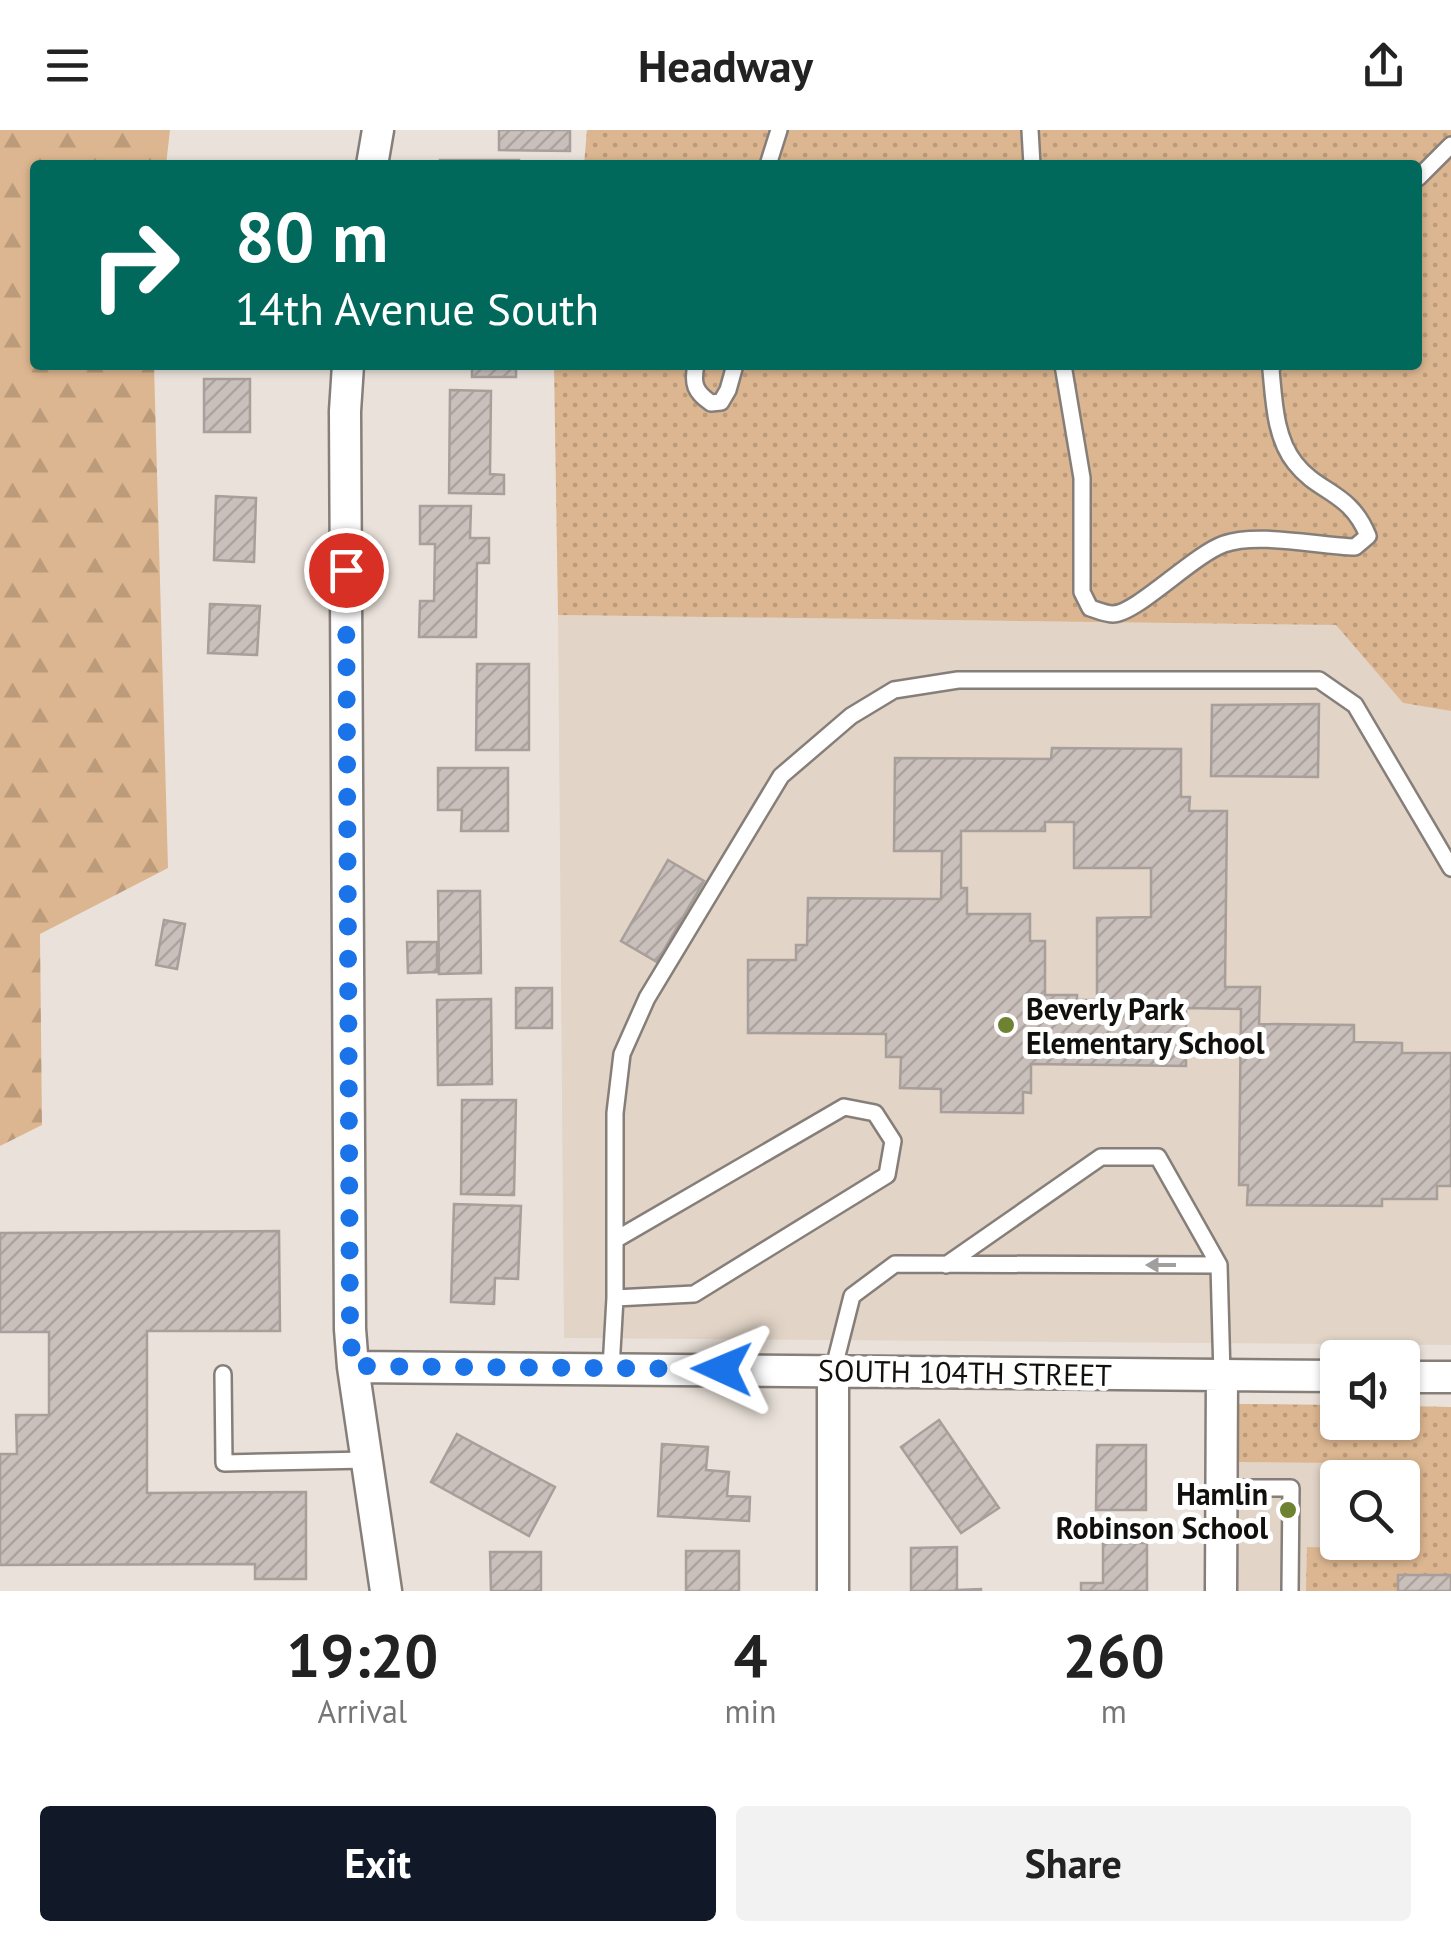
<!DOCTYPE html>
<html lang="en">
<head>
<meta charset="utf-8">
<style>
	:root { --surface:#fff; --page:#f2f2f2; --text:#222; --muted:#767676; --accent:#111827 }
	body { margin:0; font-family:"PT Sans",sans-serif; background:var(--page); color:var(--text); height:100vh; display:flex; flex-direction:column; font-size:38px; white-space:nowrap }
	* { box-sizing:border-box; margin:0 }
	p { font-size:32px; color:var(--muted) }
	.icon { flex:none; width:55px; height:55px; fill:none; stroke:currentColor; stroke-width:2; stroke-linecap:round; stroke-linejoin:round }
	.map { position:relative; height:1461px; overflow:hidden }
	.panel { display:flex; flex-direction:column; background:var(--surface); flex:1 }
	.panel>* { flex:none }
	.top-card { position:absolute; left:30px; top:30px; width:1392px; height:210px; border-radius:10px; box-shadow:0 2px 8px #0004; background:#00695c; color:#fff; overflow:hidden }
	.tools { position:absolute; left:1320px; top:1210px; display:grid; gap:20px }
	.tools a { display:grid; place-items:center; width:100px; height:100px; border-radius:10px; background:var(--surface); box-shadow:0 2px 8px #0004; font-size:50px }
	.pin { position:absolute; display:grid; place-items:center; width:85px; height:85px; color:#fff; margin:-42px; border:5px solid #fff; border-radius:50%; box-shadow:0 2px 10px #0007 }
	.me { position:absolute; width:110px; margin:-55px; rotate:271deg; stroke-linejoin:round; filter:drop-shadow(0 0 8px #0008) }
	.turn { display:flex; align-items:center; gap:35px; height:210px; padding:0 40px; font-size:45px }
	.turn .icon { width:130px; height:130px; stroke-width:2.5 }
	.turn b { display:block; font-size:70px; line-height:85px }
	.eta { display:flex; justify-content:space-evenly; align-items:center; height:170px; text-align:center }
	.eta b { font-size:60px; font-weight:700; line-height:70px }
	.button { display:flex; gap:20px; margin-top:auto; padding:20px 40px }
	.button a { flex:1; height:115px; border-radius:10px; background:var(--accent); color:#fff; font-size:40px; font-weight:700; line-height:115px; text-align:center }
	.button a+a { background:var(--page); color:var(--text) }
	header { display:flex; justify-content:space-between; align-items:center; height:130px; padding:0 40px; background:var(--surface); font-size:45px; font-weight:700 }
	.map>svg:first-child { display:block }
	.built { fill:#e2d4c7; fill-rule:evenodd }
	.grass { fill:url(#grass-dots) }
	.forest { fill:url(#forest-firs) }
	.building { fill:url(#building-hatch); stroke:#a89e9a; stroke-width:2.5; fill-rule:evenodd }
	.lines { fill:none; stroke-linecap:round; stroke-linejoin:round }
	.lane-casing { stroke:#867f79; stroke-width:20 }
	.street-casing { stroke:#867f79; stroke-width:35 }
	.lane { stroke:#fff; stroke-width:15 }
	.street { stroke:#fff; stroke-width:30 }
	.oneway { fill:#a09f9e }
	.route { stroke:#1a73e8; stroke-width:18; stroke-dasharray:0 32.4 }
	.poi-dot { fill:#6e8232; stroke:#fff; stroke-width:4 }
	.labels { text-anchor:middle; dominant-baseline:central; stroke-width:10; stroke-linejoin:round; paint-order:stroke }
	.poi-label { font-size:30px; font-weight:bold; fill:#12100d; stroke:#fff; text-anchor:start }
	.street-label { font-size:30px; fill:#12100d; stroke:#fff }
</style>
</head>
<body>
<header><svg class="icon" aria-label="menu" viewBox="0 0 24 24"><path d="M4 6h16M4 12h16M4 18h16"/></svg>Headway<svg class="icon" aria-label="share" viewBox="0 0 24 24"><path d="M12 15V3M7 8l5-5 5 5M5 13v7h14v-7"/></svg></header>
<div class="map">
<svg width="1451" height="1461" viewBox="0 0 1451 1461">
	<defs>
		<pattern id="grass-dots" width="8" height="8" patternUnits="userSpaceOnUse" patternTransform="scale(2.5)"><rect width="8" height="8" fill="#dcb690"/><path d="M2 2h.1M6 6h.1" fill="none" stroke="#bc9b7b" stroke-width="1.8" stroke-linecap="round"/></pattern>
		<pattern id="forest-firs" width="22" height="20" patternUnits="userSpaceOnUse" patternTransform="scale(2.5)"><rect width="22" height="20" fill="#dcb690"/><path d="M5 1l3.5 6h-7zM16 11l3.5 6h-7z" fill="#bc9b7b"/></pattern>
		<pattern id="building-hatch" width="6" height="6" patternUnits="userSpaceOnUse" patternTransform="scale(2.5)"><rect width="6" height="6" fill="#c9bfbb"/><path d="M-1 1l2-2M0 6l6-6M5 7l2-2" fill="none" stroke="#aca3a0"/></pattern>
	</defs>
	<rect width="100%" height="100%" fill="#eae2da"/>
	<path class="built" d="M558,485l778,10 67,78 48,8v634l-887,-7z
		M1239,1274l98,1 1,17h64l1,-16 48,1v184h-213zM1338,1348h64v64h-64z"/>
	<path class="grass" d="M587,0h864v581l-48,-8 -67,-78 -778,-10 -4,-250h864v-200h-834z
		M1239,1274l98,1 1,17h64l1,-16 48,1v184h-145l1,-44 35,1v-5l60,-1v-64l-59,-1v-14l-104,-1z"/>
	<path class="forest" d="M0,0h170l-4,35h-131v200h119l14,503 -128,66 2,191 -42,21z"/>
	<path class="building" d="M499,0h71v21l-71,-1z
		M440,30h79v5h-79z
		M472,235h44v12h-44z
		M204,249h46v53h-46z
		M450,260l41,1 -1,83 14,1v19l-55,-1z
		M216,366l40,2 -2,64 -40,-2z
		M420,376h51l-1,32h19v25h-12l-1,74h-57l1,-36h14l1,-57h-15z
		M210,474l50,2 -3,49 -49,-2z
		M477,534h52v86h-53z
		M1319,574l-1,73 -107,-1 1,-71z
		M1052,618l129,1v48h9l-1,14h38l-2,176h35l-1,37 95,1v17l48,1v10h49v133h-14v13h-55v7l-135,-1 1,-20h-9l2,-176 -55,-1v58l-155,-2v29l-8,-1v21l-82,-1v-23l-41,-1 1,-31h-15v-23l-138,-1v-73h48v-15h11l1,-47 133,1 1,-48h-48l1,-93 156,1zM1045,692h29v46h77v49l-54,1v82h-20v-5h-32v-54h-15v-27h-63v-26h-6v-57h84z
		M438,638h70v63h-47l1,-21h-24z
		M668,730l36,21 -47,81 -36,-21z
		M438,761h42l1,82 -42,1z
		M164,790l21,4 -8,45 -21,-4z
		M407,812h30v30l-29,1z
		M516,858h36v40h-36z
		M491,869l1,85 -54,1 -1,-85z
		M462,970h54l-2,95 -53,-1z
		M454,1074l67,2 -3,73 -23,-1 -1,26 -43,-2z
		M279,1101l1,100h-133v162l159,-1v87h-51v-15l-255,1v-111h17l-1,-39h33v-83h-49v-99z
		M939,1290l60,88 -38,25 -60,-86z
		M457,1304l98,53 -26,49 -98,-54z
		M662,1314l46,3 -2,23 23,2 -2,24 23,1 -1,24 -91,-5z
		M1097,1315h49v65h-50z
		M1103,1413h44v48h-66v-8h22z
		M957,1417v43l24,-1v2h-70v-43z
		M686,1421h53v40h-53z
		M490,1422h51v39h-50z
		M1398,1445h53v16h-53z"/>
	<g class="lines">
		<g class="lane-casing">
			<path id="lane" d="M1030,0l2,35
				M768,35l11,-35
				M1418,48l33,-33
				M696,235c-4,19 -1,27 15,38l10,-1 7,-12 7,-25
				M1063,235l19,113v114l8,16c7,2 16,6 23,6 23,0 80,-59 111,-70 34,-12 94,2 131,3l13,-11c-18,-45 -49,-42 -73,-73 -20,-25 -21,-62 -24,-93l2,-5
				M615,1110l229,-133 31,6 18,28 -6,34 -193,119 -79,4
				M946,1135l155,-108h57l61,108
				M611,1238l4,-70v-185l7,-59 25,-56 134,-222 70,-60 43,-26 64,-10h361l36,25 96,163
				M833,1241l19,-75 43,-32 324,1 3,110
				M223,1244l1,89 143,-3
				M1221,1358h70l-1,103"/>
		</g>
		<g class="street-casing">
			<path id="street" d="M372,35l6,-35
				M348,235l-3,46 5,918 3,38 33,224
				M353,1237l985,9
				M1402,1247h49
				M833,1461v-220
				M1221,1461l1,-216"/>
		</g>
		<use href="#lane" class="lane"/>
		<use href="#street" class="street"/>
	</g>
	<defs><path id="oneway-solid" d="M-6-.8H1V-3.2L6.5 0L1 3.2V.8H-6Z" transform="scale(2.5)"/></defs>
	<use class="oneway" href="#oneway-solid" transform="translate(1161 1135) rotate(-180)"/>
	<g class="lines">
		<path class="route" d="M346,440l4,759 3,37 369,3"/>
	</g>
	<g class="poi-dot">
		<circle cx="1006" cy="895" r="10"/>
		<circle cx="1288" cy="1380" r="10"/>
	</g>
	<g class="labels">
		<g class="poi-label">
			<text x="1026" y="878">Beverly Park<tspan x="1026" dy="34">Elementary School</tspan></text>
			<text x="1268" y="1363" text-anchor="end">Hamlin<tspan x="1268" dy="34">Robinson School</tspan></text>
		</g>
		<g class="street-label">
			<text transform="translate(965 1242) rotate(1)">SOUTH 104TH STREET</text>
		</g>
	</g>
</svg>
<div class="tools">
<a><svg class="icon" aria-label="sound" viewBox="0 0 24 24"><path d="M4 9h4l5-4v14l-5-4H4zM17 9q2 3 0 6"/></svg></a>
<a><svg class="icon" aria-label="search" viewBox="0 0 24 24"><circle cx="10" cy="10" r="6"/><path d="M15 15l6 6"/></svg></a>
</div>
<div class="pin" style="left:346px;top:440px;background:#d93025"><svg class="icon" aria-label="arrive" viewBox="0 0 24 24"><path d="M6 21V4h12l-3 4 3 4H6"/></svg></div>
<svg class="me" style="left:722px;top:1239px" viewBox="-20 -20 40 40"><path d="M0-17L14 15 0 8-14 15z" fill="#1a73e8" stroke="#fff" stroke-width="4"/></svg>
<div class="top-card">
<div class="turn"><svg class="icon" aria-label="right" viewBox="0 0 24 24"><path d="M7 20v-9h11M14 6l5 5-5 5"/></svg><div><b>80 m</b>14th Avenue South</div></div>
</div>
</div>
<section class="panel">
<div class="eta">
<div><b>19:20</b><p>Arrival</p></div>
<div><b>4</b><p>min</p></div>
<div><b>260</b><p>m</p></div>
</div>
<div class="button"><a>Exit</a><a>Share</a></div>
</section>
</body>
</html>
